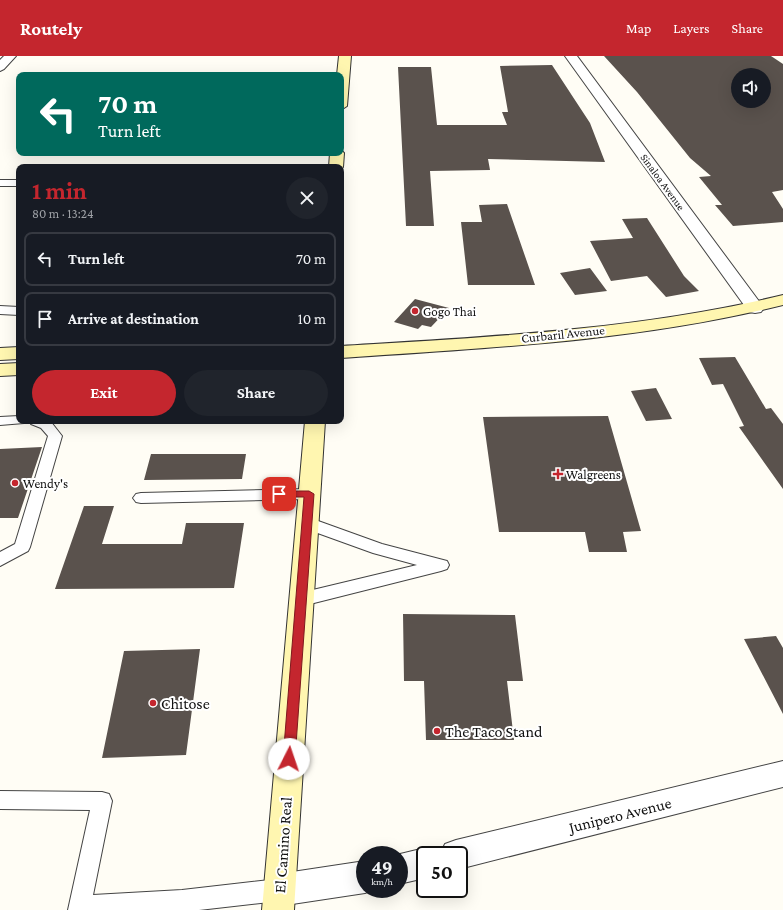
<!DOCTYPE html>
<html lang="en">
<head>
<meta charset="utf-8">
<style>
	:root { --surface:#171b24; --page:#20242c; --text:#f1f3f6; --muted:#9ea1a6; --line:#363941; --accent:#c4262e }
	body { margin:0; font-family:"Crimson Pro",serif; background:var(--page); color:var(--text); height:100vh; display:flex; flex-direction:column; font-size:15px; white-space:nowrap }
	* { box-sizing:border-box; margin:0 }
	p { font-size:13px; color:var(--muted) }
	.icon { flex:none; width:22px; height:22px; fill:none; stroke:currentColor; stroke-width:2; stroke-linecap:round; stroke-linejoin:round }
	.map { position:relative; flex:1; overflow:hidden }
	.sheet { position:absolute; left:16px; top:108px; width:328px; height:260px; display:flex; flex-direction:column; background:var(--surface); border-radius:8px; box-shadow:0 4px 16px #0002 }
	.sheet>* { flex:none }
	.hud { position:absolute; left:16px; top:16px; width:328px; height:84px; border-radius:8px; box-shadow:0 4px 16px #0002; background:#00695c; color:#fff; overflow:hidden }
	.fabs { position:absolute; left:731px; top:12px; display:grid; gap:8px }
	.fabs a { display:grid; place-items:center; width:40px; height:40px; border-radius:50%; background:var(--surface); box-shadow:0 4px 16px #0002; font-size:20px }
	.speed { position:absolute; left:356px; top:790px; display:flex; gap:8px; font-size:20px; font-weight:700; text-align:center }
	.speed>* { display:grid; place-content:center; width:52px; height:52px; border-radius:50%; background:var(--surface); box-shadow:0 4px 16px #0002; line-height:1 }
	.speed small { font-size:10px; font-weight:400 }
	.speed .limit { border:2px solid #111; border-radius:6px; background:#fff; color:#111 }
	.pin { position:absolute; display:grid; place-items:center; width:34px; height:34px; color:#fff; margin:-17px; border-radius:8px; box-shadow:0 2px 6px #0006 }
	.me { position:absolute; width:44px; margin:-22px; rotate:4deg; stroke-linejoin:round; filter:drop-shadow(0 0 3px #0008) }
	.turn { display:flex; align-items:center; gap:14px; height:84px; padding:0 16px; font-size:18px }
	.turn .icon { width:52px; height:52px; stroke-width:2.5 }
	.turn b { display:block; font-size:28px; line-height:34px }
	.round { display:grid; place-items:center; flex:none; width:42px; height:42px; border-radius:21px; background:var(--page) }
	.head { display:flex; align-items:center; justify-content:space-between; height:68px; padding:0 16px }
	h1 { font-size:24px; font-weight:700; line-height:30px; color:var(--accent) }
	.button { display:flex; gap:8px; margin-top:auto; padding:8px 16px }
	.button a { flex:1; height:46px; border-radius:24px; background:var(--accent); color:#fff; font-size:16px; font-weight:700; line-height:46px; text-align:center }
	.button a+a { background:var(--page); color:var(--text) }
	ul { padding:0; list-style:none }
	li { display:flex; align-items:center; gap:12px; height:54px; margin:0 8px 6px; padding:0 8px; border:2px solid var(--line); border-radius:8px }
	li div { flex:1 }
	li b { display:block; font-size:15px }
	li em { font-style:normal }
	header { display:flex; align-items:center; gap:24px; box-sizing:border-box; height:56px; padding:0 20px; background:var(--accent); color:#fff }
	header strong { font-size:19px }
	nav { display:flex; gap:22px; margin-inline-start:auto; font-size:14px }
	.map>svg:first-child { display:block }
	.building { fill:#5a524d; fill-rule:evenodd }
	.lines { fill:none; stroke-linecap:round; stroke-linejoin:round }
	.lane-casing { stroke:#444; stroke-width:2 }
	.street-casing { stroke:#444; stroke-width:2 }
	.secondary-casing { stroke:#333; stroke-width:2 }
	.lane { fill:#fff; fill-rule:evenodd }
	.street { fill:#fff; fill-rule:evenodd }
	.secondary { fill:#fff6b0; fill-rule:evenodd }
	.route { fill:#c4262e; stroke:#7f191e }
	.poi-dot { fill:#c4262e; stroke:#fff; stroke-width:1.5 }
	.labels { text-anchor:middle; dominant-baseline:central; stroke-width:4; stroke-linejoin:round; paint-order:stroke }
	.far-street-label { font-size:11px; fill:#111; stroke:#fff }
	.poi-label { font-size:13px; fill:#111; stroke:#fff; text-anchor:start }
	.street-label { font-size:13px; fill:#111; stroke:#fff }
	.near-poi-label { font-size:16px; fill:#111; stroke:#fff; text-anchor:start }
	.near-street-label { font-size:16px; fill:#111; stroke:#fff }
</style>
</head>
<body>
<header>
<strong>Routely</strong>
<nav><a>Map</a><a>Layers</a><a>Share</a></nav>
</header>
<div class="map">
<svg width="783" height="854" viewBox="0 0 783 854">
	<rect width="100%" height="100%" fill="#fffdf5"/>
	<path class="building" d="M604,0h167l12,8v126l-11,2 11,17v13l-50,4 -18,-21h7l-23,-28 12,-1 -21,-18 -53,-66zM738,19h26v26h-26z
		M552,9l38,58 15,39 -117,-3 2,11 -60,1 4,55h-28l-8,-159h33l6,58h70l-5,-13h6l-8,-46z
		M507,148l28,81h-67l-7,-63h21l-3,-17z
		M647,162l37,58 15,15 -33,6 -19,-21 -36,5 -21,-40 43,-3 -11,-19z
		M590,212l17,23 -32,4 -15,-22z
		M415,243l34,9 -18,19 -9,-2 -4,4 -24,-7z
		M735,301l31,52 5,-1 12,16v65l-44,-62 5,-1 -21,-42 -11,1 -13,-27z
		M656,332l16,31 -26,2 -15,-30z
		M608,360l33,115 -18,1 4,20h-38l-4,-20h-86l-16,-115z
		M42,391l-24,71h-18v-69z
		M151,398h95l-4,25 -98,1z
		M84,450h30l-12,38h80l4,-21h58l-10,65 -179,1z
		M403,558l112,1 8,66h-16l7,59h-88l-2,-59h-20z
		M776,580l7,12v66l-39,-75z
		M200,593l-14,106 -84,3 22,-107z"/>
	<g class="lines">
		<g class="lane-casing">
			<path id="lane" d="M0,124h19v6h-19z
				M0,250l19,1v8l-19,-1z
				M19,360v5h6l-1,2 -24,2v-8z
				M29,365l22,1 11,14 -32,111 -2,4 -28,15v-14l15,-8 33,-108 -7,-8 -10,-4z
				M309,433l5,1 3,4 -3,4 -5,1 -168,4 -5,-1 -3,-4 3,-4 5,-1z
				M307,461l75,27 65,17 2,4 -2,4 -6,2 -139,35 -6,-2 -2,-5 2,-5 121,-29 -44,-12 -72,-26 -2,-4 2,-4z
				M0,735l102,1 7,2 3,7 -19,94 89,-5 97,-11 8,3 3,8 -3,8 -8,3 -80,9h-131l22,-100 -90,-1z"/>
		</g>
		<g class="street-casing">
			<path id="street" d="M4,0h12l-12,13 -4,2v-11z
				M565,0h12l184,248 3,4 -3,4 -6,1 -6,-1z
				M783,705v26l-324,82v-14h-19l5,-11 11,-4z
				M425,792l11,4 1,3h-12v23l-26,6v-29h-3z
				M365,805v28h9l-9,4 -86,13 -11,-5 -5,-11 5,-11 11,-5z"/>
		</g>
		<g class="secondary-casing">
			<path id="secondary" d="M339,0h12l-4,50 -6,4v-35h-4z
				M341,94l3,3 -1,14 -2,3v-3h-12l1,-14h11z
				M783,239v10c-144,36 -295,43 -442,53v-12c147,-9 298,-16 442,-51z
				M19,291v12l-19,1v-12z
				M19,307v12l-19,1v-12z
				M305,365h20l-31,489h-32z"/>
		</g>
		<use href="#lane" class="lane"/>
		<use href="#street" class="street"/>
		<use href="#secondary" class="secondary"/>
	</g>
	<path class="route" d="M279,435h30l5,3 -19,265 -2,4 -4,2 -4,-2 -2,-4 21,-262h-29v-5z"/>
	<g class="poi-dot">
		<circle cx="415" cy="255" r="4"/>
		<path d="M556 412h4v4h4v4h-4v4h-4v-4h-4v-4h4z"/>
		<circle cx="15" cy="427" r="4"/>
		<circle cx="153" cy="647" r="4"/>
		<circle cx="437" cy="675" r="4"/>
	</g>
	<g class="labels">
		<g class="far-street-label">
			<text transform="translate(663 126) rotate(54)">Sinaloa Avenue</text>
		</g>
		<g class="poi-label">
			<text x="423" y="255">Gogo Thai</text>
			<text x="566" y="418">Walgreens</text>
			<text x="23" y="427">Wendy's</text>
		</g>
		<g class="street-label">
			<text transform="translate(563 278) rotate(-6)">Curbaril Avenue</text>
		</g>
		<g class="near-poi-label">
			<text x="161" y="647">Chitose</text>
			<text x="445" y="675">The Taco Stand</text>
		</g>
		<g class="near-street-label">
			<text transform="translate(620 759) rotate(-14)">Junipero Avenue</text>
			<text transform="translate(283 789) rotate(-86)">El Camino Real</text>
		</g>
	</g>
</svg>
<div class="fabs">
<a><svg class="icon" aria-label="sound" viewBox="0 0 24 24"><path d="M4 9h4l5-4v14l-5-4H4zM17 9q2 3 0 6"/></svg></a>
</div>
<div class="speed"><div>49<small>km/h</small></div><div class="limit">50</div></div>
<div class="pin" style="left:279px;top:438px;background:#d93025"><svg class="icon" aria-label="arrive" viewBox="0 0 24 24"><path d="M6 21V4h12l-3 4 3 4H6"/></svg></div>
<svg class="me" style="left:289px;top:703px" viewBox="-20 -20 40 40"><circle r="19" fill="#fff"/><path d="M0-13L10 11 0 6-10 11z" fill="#c4262e"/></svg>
<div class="hud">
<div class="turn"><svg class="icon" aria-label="left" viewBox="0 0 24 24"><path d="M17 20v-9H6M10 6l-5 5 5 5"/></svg><div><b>70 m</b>Turn left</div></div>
</div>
<section class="sheet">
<div class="head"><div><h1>1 min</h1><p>80 m · 13:24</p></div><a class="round"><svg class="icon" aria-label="close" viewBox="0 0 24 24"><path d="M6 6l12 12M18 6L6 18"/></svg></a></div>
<ul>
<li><svg class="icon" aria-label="left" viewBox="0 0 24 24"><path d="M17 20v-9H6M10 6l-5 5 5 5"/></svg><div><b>Turn left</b></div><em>70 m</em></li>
<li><svg class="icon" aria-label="arrive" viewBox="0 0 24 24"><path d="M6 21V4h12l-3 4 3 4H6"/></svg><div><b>Arrive at destination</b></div><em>10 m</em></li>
</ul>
<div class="button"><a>Exit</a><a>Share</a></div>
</section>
</div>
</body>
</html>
